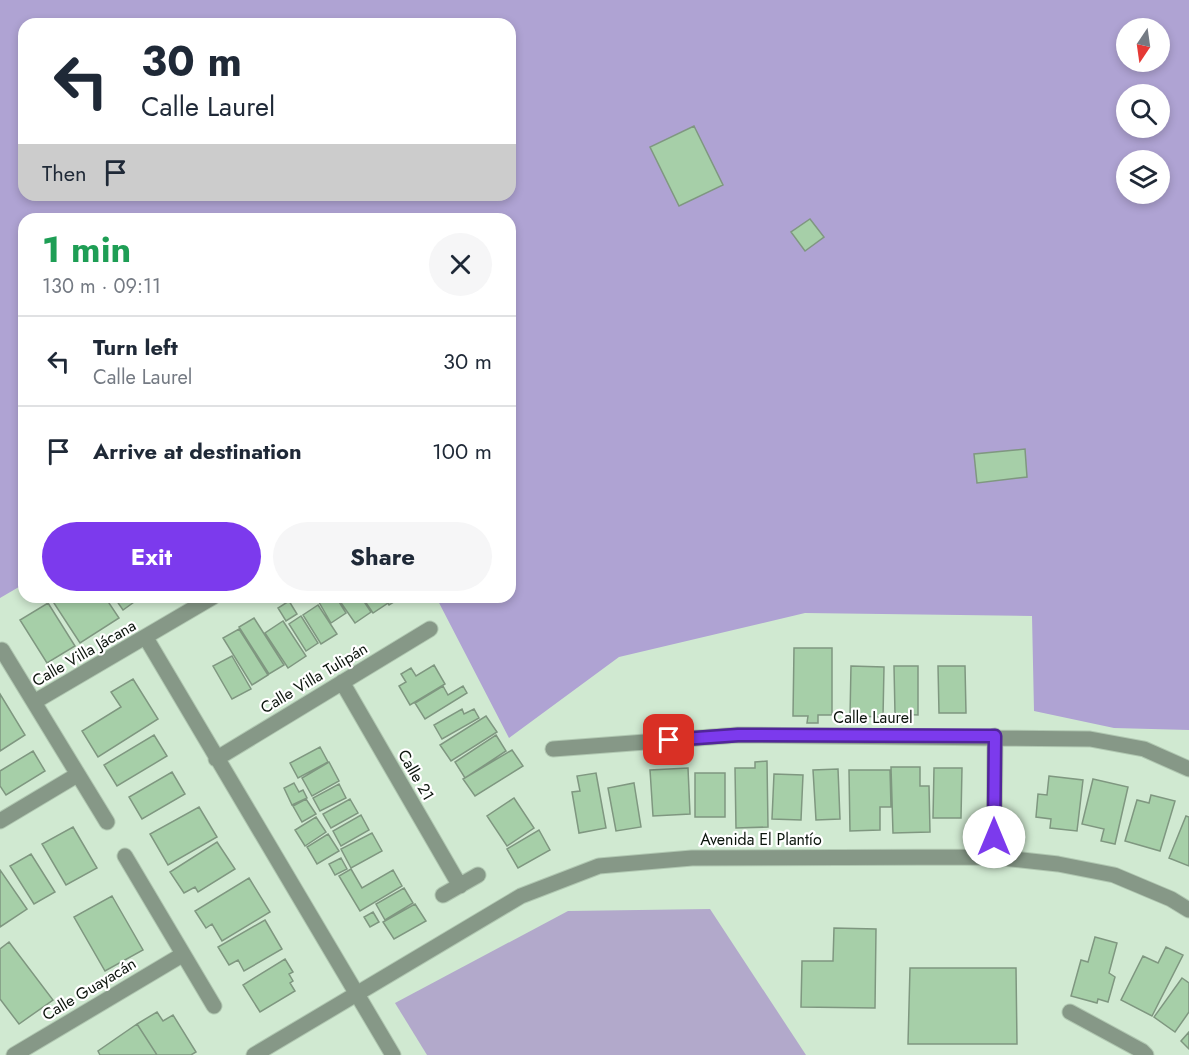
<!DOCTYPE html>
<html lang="en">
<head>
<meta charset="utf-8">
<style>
	:root { --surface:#fff; --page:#f6f6f7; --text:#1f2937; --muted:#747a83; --line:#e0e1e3; --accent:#7c3aed }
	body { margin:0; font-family:Jost,sans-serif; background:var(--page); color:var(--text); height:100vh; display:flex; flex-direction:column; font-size:22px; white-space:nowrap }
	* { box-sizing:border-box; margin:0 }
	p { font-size:20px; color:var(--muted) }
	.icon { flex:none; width:33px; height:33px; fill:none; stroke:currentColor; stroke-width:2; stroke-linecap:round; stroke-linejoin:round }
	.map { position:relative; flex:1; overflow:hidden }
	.details { position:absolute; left:18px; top:213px; width:498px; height:390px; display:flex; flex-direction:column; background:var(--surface); border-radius:18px; box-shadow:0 3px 9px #0003 }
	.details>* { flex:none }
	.guide { position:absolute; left:18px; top:18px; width:498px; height:183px; border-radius:18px; box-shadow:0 3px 9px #0003; background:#fff; color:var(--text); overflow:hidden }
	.needle { width:39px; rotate:193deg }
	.fabs { position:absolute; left:1116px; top:18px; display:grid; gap:12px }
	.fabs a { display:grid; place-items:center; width:54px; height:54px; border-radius:50%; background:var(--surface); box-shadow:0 3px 9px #0003; font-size:30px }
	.pin { position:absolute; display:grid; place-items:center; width:51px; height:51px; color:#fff; margin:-26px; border-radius:12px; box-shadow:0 3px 9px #0006 }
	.me { position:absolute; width:66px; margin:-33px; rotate:0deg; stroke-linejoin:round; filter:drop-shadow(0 0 4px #0008) }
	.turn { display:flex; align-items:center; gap:21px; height:126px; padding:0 24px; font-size:27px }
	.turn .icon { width:78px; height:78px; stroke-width:2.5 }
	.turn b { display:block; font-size:42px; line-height:51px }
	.then { display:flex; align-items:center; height:57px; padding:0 24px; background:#0003; gap:12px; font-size:22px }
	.round { display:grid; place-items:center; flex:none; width:63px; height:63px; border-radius:32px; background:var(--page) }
	.headline { display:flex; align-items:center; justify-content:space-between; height:102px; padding:0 24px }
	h1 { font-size:36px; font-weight:700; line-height:45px; color:#1e9e55 }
	.cta { display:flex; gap:12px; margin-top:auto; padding:12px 24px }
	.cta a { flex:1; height:69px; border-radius:36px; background:var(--accent); color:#fff; font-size:24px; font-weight:700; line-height:69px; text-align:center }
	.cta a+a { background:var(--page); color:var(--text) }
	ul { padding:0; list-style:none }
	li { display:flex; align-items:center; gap:18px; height:90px; padding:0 24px; border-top:2px solid var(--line) }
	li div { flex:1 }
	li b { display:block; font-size:22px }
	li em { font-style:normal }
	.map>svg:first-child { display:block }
	.green { fill:#b2a9cb }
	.forest { fill:#afa3d3; fill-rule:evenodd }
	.building { fill:#a6cfa8; stroke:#7f9780; stroke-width:1.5 }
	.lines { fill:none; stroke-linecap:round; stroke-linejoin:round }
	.minor-casing { stroke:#b0c7b1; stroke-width:17 }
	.minor { stroke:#869887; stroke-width:15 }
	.route-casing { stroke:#51269a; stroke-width:15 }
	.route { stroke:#7c3aed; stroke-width:10 }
	.labels { text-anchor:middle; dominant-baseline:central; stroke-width:4.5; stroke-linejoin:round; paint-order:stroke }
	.street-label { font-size:16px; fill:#0b140c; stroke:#fff }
</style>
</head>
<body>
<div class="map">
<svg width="1189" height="1055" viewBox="0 0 1189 1055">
	<rect width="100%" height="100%" fill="#d0e9d1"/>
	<path class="green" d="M710,909l96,146h-379l-32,-52 173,-92z"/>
	<path class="forest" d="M0,0h1189v730l-75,-2 -80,-17 -2,-95 -227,-3 -186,44 -110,81 -73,-141h74v-378h-486v365l-24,14zM24,24h486v171h-486zM1126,28h34v34h-34zM1126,94h34v34h-34zM1126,160h34v34h-34z"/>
	<path class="building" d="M694,126l29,59 -44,21 -29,-59z
		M810,219l14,18 -19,14 -14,-19z
		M1025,449l2,28 -50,6 -3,-29z
		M50,597h55l14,21 -39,25z
		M114,597h27l-18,13z
		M316,597h20l10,16 -15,10z
		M337,597h24l10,15 -16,11z
		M362,597h21l5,6 -15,10z
		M384,597h18l-13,8z
		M289,601l8,13 -11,7 -8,-13z
		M48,603l27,43 -28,17 -27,-43z
		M318,605l19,29 -16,10 -18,-29z
		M301,616l17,27 -12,8 -17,-27z
		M254,618l30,47 -15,9 -30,-47z
		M283,621l23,35 -18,12 -23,-35z
		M239,629l29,46 -16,10 -29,-47z
		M794,648h38v67h-14v8h-11l1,-7h-15z
		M232,656l19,33 -19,10 -19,-33z
		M434,665l11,19 -35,21 -11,-19 7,-4 -5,-8 10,-6 5,8z
		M851,666l33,1 -1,50 -33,-1z
		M894,666h24v49l-23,-1z
		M938,666h27l1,47h-27z
		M133,679l25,40 -60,38 -16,-26 39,-24 -10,-15z
		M443,686l5,9 15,-9 4,7 -42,26 -10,-16z
		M0,694l25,41 -25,16z
		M462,709l2,5 10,-5 5,9 -37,21 -8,-14z
		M486,716l11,16 -46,29 -11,-16z
		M154,735l13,21 -50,30 -13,-21z
		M496,735l10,16 -41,27 -10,-16z
		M320,747l8,15 -30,16 -8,-15z
		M512,750l11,16 -48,30 -12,-17z
		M33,751l12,20 -39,24 -6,-9v-15z
		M767,761l1,66 -32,1 -1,-60h20v-6z
		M329,762l10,19 -27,15 -10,-18z
		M891,767h29v19h9l1,46 -37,1z
		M688,768l2,46 -37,2 -3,-46z
		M934,768h28l-1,50h-28z
		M838,769l2,50 -24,1 -3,-50z
		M849,770h41l1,37h-11v23l-30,1z
		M172,772l13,22 -43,25 -13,-22z
		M596,773l10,55 -27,5 -7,-41 8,-1 -3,-15z
		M695,773h30v44h-30z
		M774,774l29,1 -2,45 -29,-1z
		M1049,776l34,4 -6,51 -27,-3 1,-9 -15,-2 2,-23 9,1z
		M1093,779l35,8 -13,57 -14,-3 3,-12 -22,-5z
		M294,783l5,9 4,-2 4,8 -15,7 -8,-17z
		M634,783l7,44 -25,4 -8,-43z
		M339,784l7,14 -26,13 -7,-13z
		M1151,795l24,6 -15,50 -35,-10 12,-41 12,3z
		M514,798l20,30 -27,18 -20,-30z
		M306,799l10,15 -14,8 -9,-16z
		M350,799l8,14 -27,15 -8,-14z
		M199,807l18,30 -49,28 -18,-31z
		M361,815l8,15 -28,16 -8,-15z
		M1186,816l3,1v49l-20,-8z
		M316,817l10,15 -21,14 -10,-16z
		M73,827l24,41 -31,17 -24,-41z
		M539,830l11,20 -32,18 -11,-19z
		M372,833l10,18 -31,17 -10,-19z
		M328,834l11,17 -22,13 -10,-17z
		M217,842l18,27 -37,23 -3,-5 -11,6 -14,-21z
		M31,854l24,38 -21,12 -24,-38z
		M341,858l6,11 -12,6 -6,-11z
		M351,869l11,19 31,-18 9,16 -42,25 -21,-35z
		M0,870l27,39 -27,18z
		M249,878l21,34 -48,29 -10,-17 -6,4 -11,-17z
		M404,888l9,15 -28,17 -9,-16z
		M112,896l31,54 -38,21 -31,-54z
		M415,904l11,17 -32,18 -11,-17z
		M373,912l6,10 -9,5 -6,-10z
		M265,920l17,29 -38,22 -6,-11 -9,5 -11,-18z
		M834,928l42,1 -1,79 -74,-1 1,-46h31z
		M1095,937l22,6 -8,30 6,4 -7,25 -10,-3 -1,4 -26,-7 10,-36 7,2z
		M9,942l44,58 -34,24 -19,-25v-50z
		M1166,947l17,8 -31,61 -31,-16 22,-44 15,7z
		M285,959l8,13 -4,2 4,7 -3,2 5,8 -35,21 -17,-27z
		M910,968h106l1,76h-109z
		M1182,978l7,5v29l-14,20 -21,-15z
		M157,1012l6,9 10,-6 23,37 -5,3h-34l-20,-31z
		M137,1024l20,31h-57l-2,-4z
		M1189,1032v17l-8,-8z"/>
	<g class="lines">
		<g class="minor-casing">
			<path id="minor" d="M146,638l247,417
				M2,650l105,172
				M342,682l118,204
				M34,702l179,-105
				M553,749l185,-14 352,4 54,10 45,20
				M216,759l214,-130
				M0,821l77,-46
				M125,856l89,150
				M994,857l1,-121
				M443,895l35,-20
				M1070,1012l72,39 4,4
				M14,1055l168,-100
				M254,1055l267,-159 78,-30 93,-8 302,-1 64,7 56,11 57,24 18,11"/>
		</g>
		<use href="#minor" class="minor"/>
	</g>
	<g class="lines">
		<g class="route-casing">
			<path id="route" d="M669,740l69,-5 257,1 -1,101"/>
		</g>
		<use href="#route" class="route"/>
	</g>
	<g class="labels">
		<g class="street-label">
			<text transform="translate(84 653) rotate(-30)">Calle Villa Jácana</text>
			<text transform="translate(314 678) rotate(-31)">Calle Villa Tulipán</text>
			<text x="873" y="717">Calle Laurel</text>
			<text transform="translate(416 775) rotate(60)">Calle 21</text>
			<text x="761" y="839">Avenida El Plantío</text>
			<text transform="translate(89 989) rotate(-31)">Calle Guayacán</text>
		</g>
	</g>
</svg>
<div class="fabs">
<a><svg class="needle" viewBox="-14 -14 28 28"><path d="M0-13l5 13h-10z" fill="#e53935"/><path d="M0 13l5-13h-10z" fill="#747a83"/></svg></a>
<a><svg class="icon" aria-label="search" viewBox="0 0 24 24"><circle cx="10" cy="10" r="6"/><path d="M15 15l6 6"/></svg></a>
<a><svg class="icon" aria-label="layers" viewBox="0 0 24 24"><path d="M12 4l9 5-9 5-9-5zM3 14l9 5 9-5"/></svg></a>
</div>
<div class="pin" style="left:669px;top:740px;background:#d93025"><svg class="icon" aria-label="arrive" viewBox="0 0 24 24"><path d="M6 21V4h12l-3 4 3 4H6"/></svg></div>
<svg class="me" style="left:994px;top:837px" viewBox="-20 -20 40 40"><circle r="19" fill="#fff"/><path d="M0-13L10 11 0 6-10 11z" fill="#7c3aed"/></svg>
<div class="guide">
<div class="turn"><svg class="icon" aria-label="left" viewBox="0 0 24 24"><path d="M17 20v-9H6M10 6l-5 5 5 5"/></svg><div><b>30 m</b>Calle Laurel</div></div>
<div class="then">Then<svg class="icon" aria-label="arrive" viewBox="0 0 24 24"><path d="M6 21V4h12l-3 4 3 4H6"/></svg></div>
</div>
<section class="details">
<div class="headline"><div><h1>1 min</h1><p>130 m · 09:11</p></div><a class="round"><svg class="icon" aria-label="close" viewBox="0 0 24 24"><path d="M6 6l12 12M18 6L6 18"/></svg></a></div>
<ul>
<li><svg class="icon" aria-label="left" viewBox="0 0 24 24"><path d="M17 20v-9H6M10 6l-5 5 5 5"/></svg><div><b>Turn left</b><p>Calle Laurel</p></div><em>30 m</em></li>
<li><svg class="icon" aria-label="arrive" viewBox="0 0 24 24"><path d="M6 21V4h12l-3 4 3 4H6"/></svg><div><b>Arrive at destination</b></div><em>100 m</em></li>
</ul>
<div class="cta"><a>Exit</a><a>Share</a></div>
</section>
</div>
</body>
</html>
